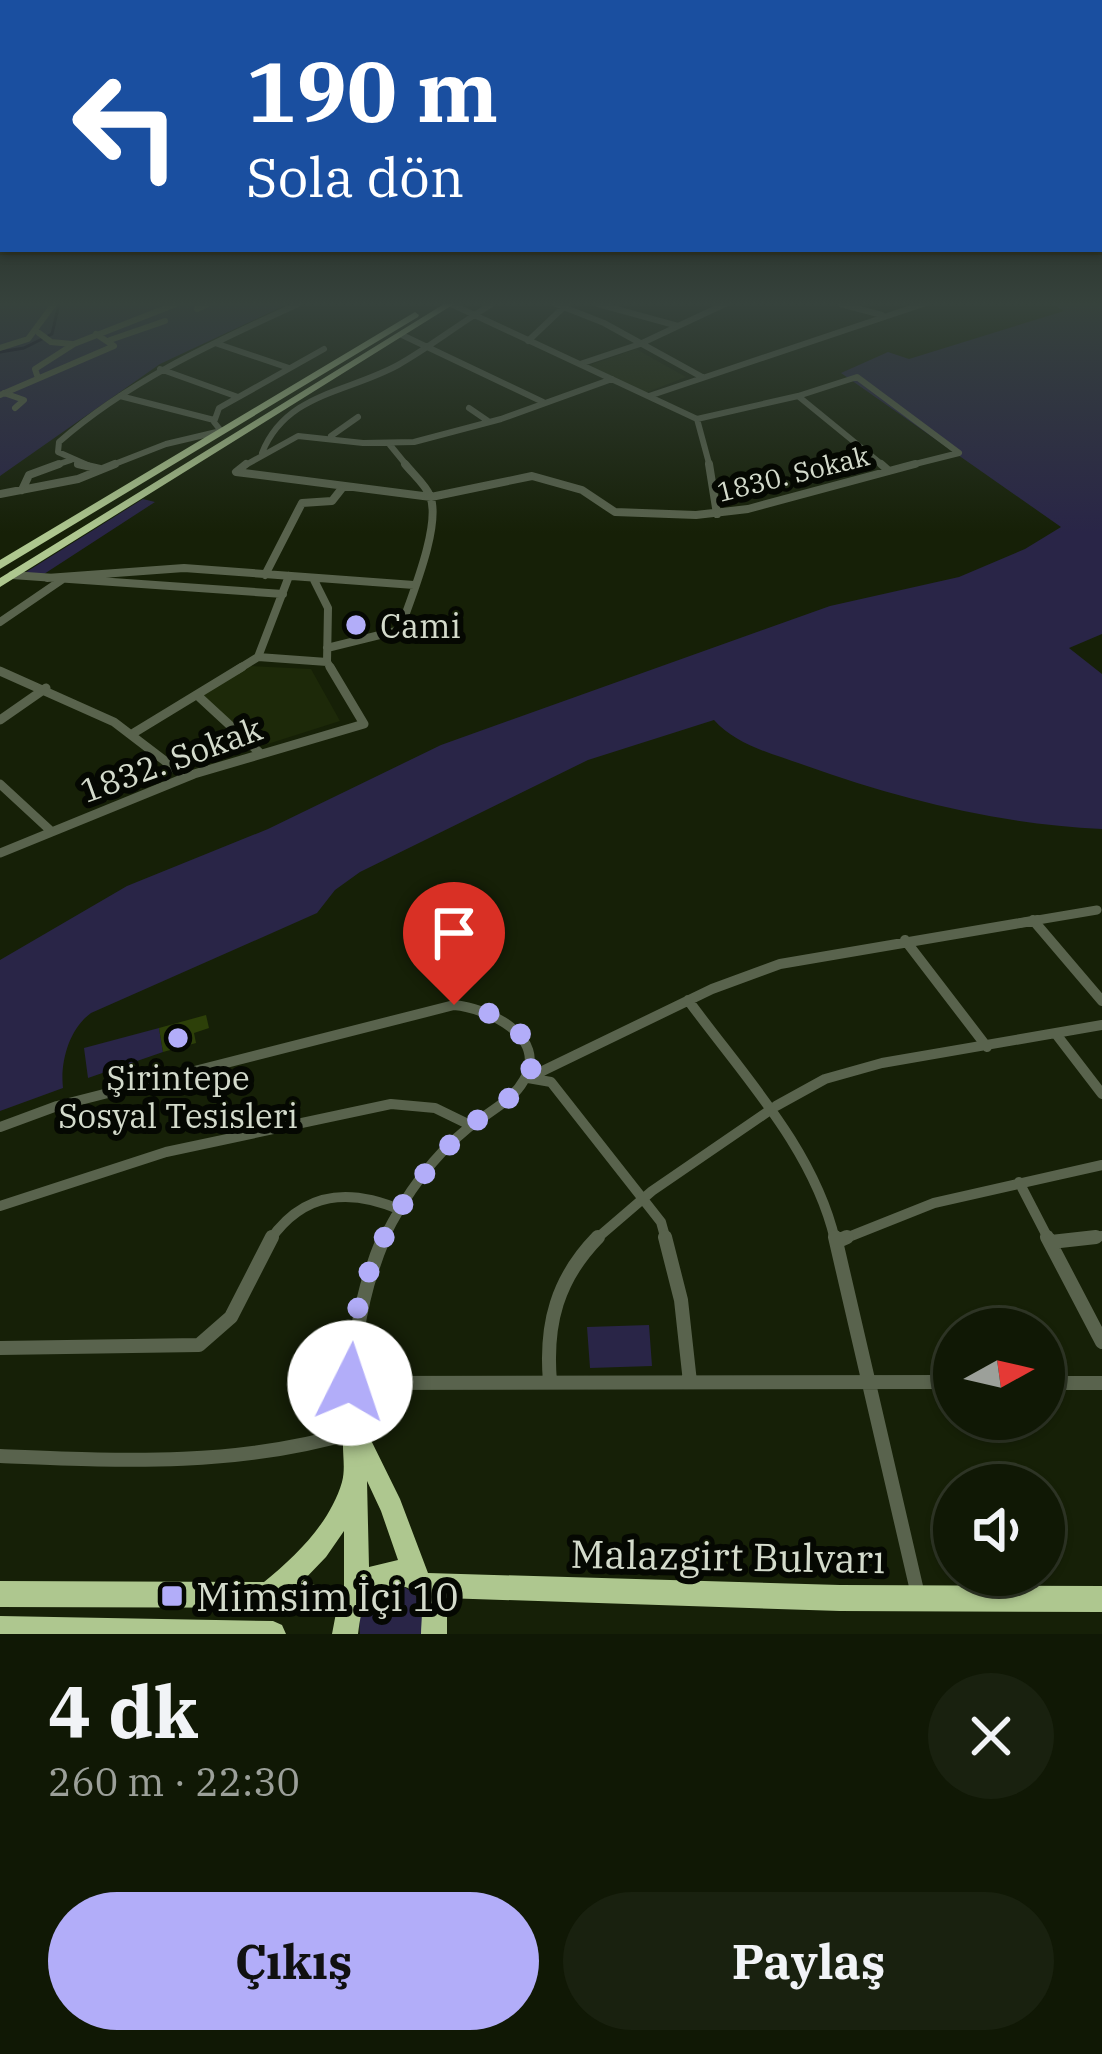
<!DOCTYPE html>
<html lang="tr">
<head>
<meta charset="utf-8">
<style>
	:root { --surface:#101805; --page:#19210f; --text:#f1f3f6; --muted:#9ca09a; --line:#303727; --accent:#b2adf9 }
	body { margin:0; font-family:"IBM Plex Serif",serif; background:var(--page); color:var(--text); height:100vh; display:flex; flex-direction:column; font-size:45px; white-space:nowrap }
	* { box-sizing:border-box; margin:0 }
	p { font-size:39px; color:var(--muted) }
	.icon { flex:none; width:66px; height:66px; fill:none; stroke:currentColor; stroke-width:2; stroke-linecap:round; stroke-linejoin:round }
	.map { position:relative; height:1634px; overflow:hidden }
	.side { display:flex; flex-direction:column; background:var(--surface); flex:1 }
	.side>* { flex:none }
	.hud { position:absolute; left:0px; top:0px; width:1104px; height:252px; box-shadow:0 3px 9px #0004,0 0 0 3px var(--line); background:#1a4fa0; color:#fff; overflow:hidden }
	.needle { width:78px; rotate:82deg }
	.controls { position:absolute; left:933px; top:1308px; display:grid; gap:24px }
	.controls a { display:grid; place-items:center; width:132px; height:132px; border-radius:50%; background:var(--surface); box-shadow:0 3px 9px #0004,0 0 0 3px var(--line); font-size:60px }
	.pin { position:absolute; display:grid; place-items:center; width:102px; height:102px; color:#fff; margin:-123px -51px; border-radius:50% 50% 50% 0; rotate:-45deg; box-shadow:0 0 12px #0007 }
	.pin .icon { rotate:45deg }
	.me { position:absolute; width:132px; margin:-66px; rotate:4deg; stroke-linejoin:round; filter:drop-shadow(0 0 9px #0008) }
	.turn { display:flex; align-items:center; gap:42px; height:252px; padding:0 48px; font-size:54px }
	.turn .icon { width:156px; height:156px; stroke-width:2.5 }
	.turn b { display:block; font-size:84px; line-height:102px }
	.round { display:grid; place-items:center; flex:none; width:126px; height:126px; border-radius:63px; background:var(--page) }
	.headline { display:flex; align-items:center; justify-content:space-between; height:204px; padding:0 48px }
	h1 { font-size:72px; font-weight:700; line-height:90px }
	.primary-button { display:flex; gap:24px; margin-top:auto; padding:24px 48px }
	.primary-button a { flex:1; height:138px; border-radius:72px; background:var(--accent); color:#111; font-size:48px; font-weight:700; line-height:138px; text-align:center }
	.primary-button a+a { background:var(--page); color:var(--text) }
	.map>svg:first-child { display:block }
	.built { fill:#1d2909 }
	.green { fill:#292547 }
	.lines { fill:none; stroke-linecap:round; stroke-linejoin:round }
	.stream { stroke:#0c012b; stroke-width:3 }
	.building { fill:#2d4009 }
	.street-far4 { stroke:#59634d; stroke-width:6 }
	.street-far3 { stroke:#59634d; stroke-width:8 }
	.street-far2 { stroke:#59634d; stroke-width:9 }
	.street-far1 { stroke:#59634d; stroke-width:10 }
	.street { stroke:#59634d; stroke-width:14 }
	.highway { fill:#aec78f; fill-rule:evenodd }
	.route { stroke:#b2adf9; stroke-width:21; stroke-dasharray:0 37.8 }
	.poi-dot { fill:#b2adf9; stroke:#050802; stroke-width:4.5 }
	.labels { text-anchor:middle; dominant-baseline:central; stroke-width:12; stroke-linejoin:round; paint-order:stroke }
	.far-street-label { font-size:27px; fill:#d4dbcc; stroke:#050802 }
	.poi-label { font-size:33px; fill:#d4dbcc; stroke:#050802; text-anchor:start }
	.street-label { font-size:33px; fill:#d4dbcc; stroke:#050802 }
	.near-street-label { font-size:39px; fill:#d4dbcc; stroke:#050802 }
	.near-poi-label { font-size:39px; fill:#d4dbcc; stroke:#050802; text-anchor:start }
</style>
</head>
<body>
<div class="map">
<svg width="1102" height="1634" viewBox="0 0 1102 1634">
	<rect width="100%" height="100%" fill="#162007"/>
	<path class="built" d="M636,349l50,28 -41,16 -61,-26z
		M249,666l62,3 29,52 -85,27 -55,-52z"/>
	<path class="green" d="M0,304h288l-128,60 -160,112z
		M1052,304h50v330l-33,14 33,26v155c-104,-5 -200,-29 -298,-64 -31,-11 -68,-20 -90,-45l-126,40 -228,112 -25,18 -18,23 -226,100c-22,16 -31,49 -28,75l-63,23v-151l127,-74 141,-57 173,-84 389,-139 129,-29 66,-28 36,-22 -220,-154 47,-21 21,7 155,-48z
		M143,499l12,3 -114,74 -18,-2z
		M159,1028l4,24 -75,26 -4,-30z
		M649,1325l3,41 -62,2 -3,-41z
		M396,1584c27,9 28,24 26,50h-62c-3,-27 10,-44 36,-50z"/>
	<g class="lines">
		<path class="stream" d="M0,352l24,-4 28,-14 7,-30"/>
	</g>
	<path class="building" d="M206,1015l3,13 -15,5 2,10 -33,9 -4,-24z"/>
	<g class="lines">
		<path class="street-far4" d="M451,304l246,115 101,-23
			M556,304l48,19 98,54
			M598,304l80,22
			M840,304l42,11
			M197,309l11,-5
			M39,333l12,9 21,2
			M402,335l141,67
			M110,340l55,-19
			M528,341l39,-37
			M215,343l74,25
			M0,348l28,-9 26,-35
			M580,364l60,-20 85,-40
			M160,369l78,28
			M38,378l-3,-9 39,-25 102,-40
			M4,393l20,7 -9,8
			M0,395l114,-49 -18,-12
			M120,396l94,24
			M649,396l274,-92
			M469,408l19,13
			M697,419l13,48
			M331,436l27,-19
			M390,445l18,22
			M262,453c24,-60 85,-60 136,-88 32,-18 62,-42 94,-61
			M50,467l21,-7
			M92,467l-34,-15 1,-10c71,-62 154,-99 239,-138
			M107,467l59,-23 55,-13 -7,-9 5,-14 105,-59
			M242,467l56,-31 65,7 51,-1 87,-23 111,-40
			M885,467l-87,-71 59,-19 102,76 -56,14"/>
		<path class="street-far3" d="M78,464l22,5
			M246,464l-10,8 195,25 101,-21 50,14 33,22 81,3 52,-6 141,-38
			M709,464l8,50
			M881,464l8,7 26,-7
			M22,490l7,-15 30,-11
			M0,494l78,-15 37,-15
			M12,575l271,19
			M265,575l37,-72 30,-2 11,-14
			M47,578l137,-10 230,17
			M313,578l15,30 -1,54 5,8
			M0,622l63,-43
			M327,648l73,-18c10,-30 42,-105 30,-134 -4,-11 -18,-23 -25,-32
			M258,657l69,5
			M237,670l21,-13 31,-81"/>
		<path class="street-far2" d="M0,671l114,51 72,55
			M197,695l63,58
			M0,720l46,-32
			M132,734l110,-67
			M0,784l52,48
			M0,853l194,-79 170,-50 -34,-57
			M1020,923l77,-13"/>
		<path class="street-far1" d="M1033,920l69,81
			M905,940l82,107
			M688,1000c54,74 126,149 147,240
			M1056,1034l46,60
			M528,1078l184,-89 68,-25 258,-44
			M528,1078l23,4 110,140 5,18
			M0,1127l57,-21 397,-101c33,3 95,31 70,75 -12,22 -38,33 -56,48 -36,29 -65,71 -85,112
			M1019,1182l30,58
			M0,1206l166,-54 225,-48 44,4 35,17
			M270,1240c34,-49 80,-52 131,-30
			M595,1240l57,-49 124,-85 49,-27 57,-16 220,-38
			M841,1240l93,-37 168,-38
			M1071,1240l31,-4"/>
		<path class="street" d="M665,1237l16,63 9,82
			M835,1237l83,358
			M1047,1237l55,105
			M838,1241l9,-4
			M1051,1242l45,-5
			M0,1348l199,-3 32,-28 41,-80
			M550,1382c-5,-58 7,-103 48,-145
			M350,1383l604,-1
			M1044,1383h58
			M0,1456c121,5 236,11 354,-24 -4,-70 3,-131 30,-195"/>
		<path class="highway" d="M444,304h10l-454,283v-9z
			M415,312l4,3 -1,2 -418,252v-9z
			M354,1421l10,5 36,73 28,74 412,12 262,1v26l-262,-1 -396,-13 3,9v27h-26c0,-9 2,-22 0,-31 -7,-22 -36,-22 -50,-7 -10,10 -11,24 -13,38h-26l4,-21 -39,-5 -297,-1v-26l264,1c32,-26 66,-59 78,-100 5,-18 -3,-39 4,-58zM367,1481l14,30 17,49 -29,7zM344,1531v58l-43,-6 25,-26z
			M0,1616l273,5 9,4 4,9h-286z"/>
	</g>
	<linearGradient id="sky" x2="0" y2="1"><stop stop-color="#0c1204"/><stop offset="0.57" stop-color="#36423c"/><stop offset="1" stop-color="#36423c" stop-opacity="0"/></linearGradient>
	<rect width="1102" height="533" fill="url(#sky)"/>
	<g class="lines">
		<path class="route" d="M350,1383c-4,-94 47,-190 115,-253 17,-16 53,-32 63,-53 20,-43 -42,-71 -74,-72"/>
	</g>
	<g class="poi-dot">
		<circle cx="356" cy="625" r="12"/>
		<circle cx="178" cy="1038" r="12"/>
		<rect x="160" y="1584" width="24" height="24" rx="6"/>
	</g>
	<g class="labels">
		<g class="far-street-label">
			<text transform="translate(793 473) rotate(-14)">1830. Sokak</text>
		</g>
		<g class="poi-label">
			<text x="380" y="625">Cami</text>
			<text x="178" y="1077" text-anchor="middle">Şirintepe<tspan x="178" dy="38">Sosyal Tesisleri</tspan></text>
		</g>
		<g class="street-label">
			<text transform="translate(171 759) rotate(-20)">1832. Sokak</text>
		</g>
		<g class="near-street-label">
			<text transform="translate(728 1556) rotate(1)">Malazgirt Bulvarı</text>
		</g>
		<g class="near-poi-label">
			<text x="196" y="1596">Mimsim İçi 10</text>
		</g>
	</g>
</svg>
<div class="controls">
<a><svg class="needle" viewBox="-14 -14 28 28"><path d="M0-13l5 13h-10z" fill="#e53935"/><path d="M0 13l5-13h-10z" fill="#9ca09a"/></svg></a>
<a><svg class="icon" aria-label="sound" viewBox="0 0 24 24"><path d="M4 9h4l5-4v14l-5-4H4zM17 9q2 3 0 6"/></svg></a>
</div>
<div class="pin" style="left:454px;top:1005px;background:#d93025"><svg class="icon" aria-label="arrive" viewBox="0 0 24 24"><path d="M6 21V4h12l-3 4 3 4H6"/></svg></div>
<svg class="me" style="left:350px;top:1383px" viewBox="-20 -20 40 40"><circle r="19" fill="#fff"/><path d="M0-13L10 11 0 6-10 11z" fill="#b2adf9"/></svg>
<div class="hud">
<div class="turn"><svg class="icon" aria-label="left" viewBox="0 0 24 24"><path d="M17 20v-9H6M10 6l-5 5 5 5"/></svg><div><b>190 m</b>Sola dön</div></div>
</div>
</div>
<section class="side">
<div class="headline"><div><h1>4 dk</h1><p>260 m · 22:30</p></div><a class="round"><svg class="icon" aria-label="close" viewBox="0 0 24 24"><path d="M6 6l12 12M18 6L6 18"/></svg></a></div>
<div class="primary-button"><a>Çıkış</a><a>Paylaş</a></div>
</section>
</body>
</html>
